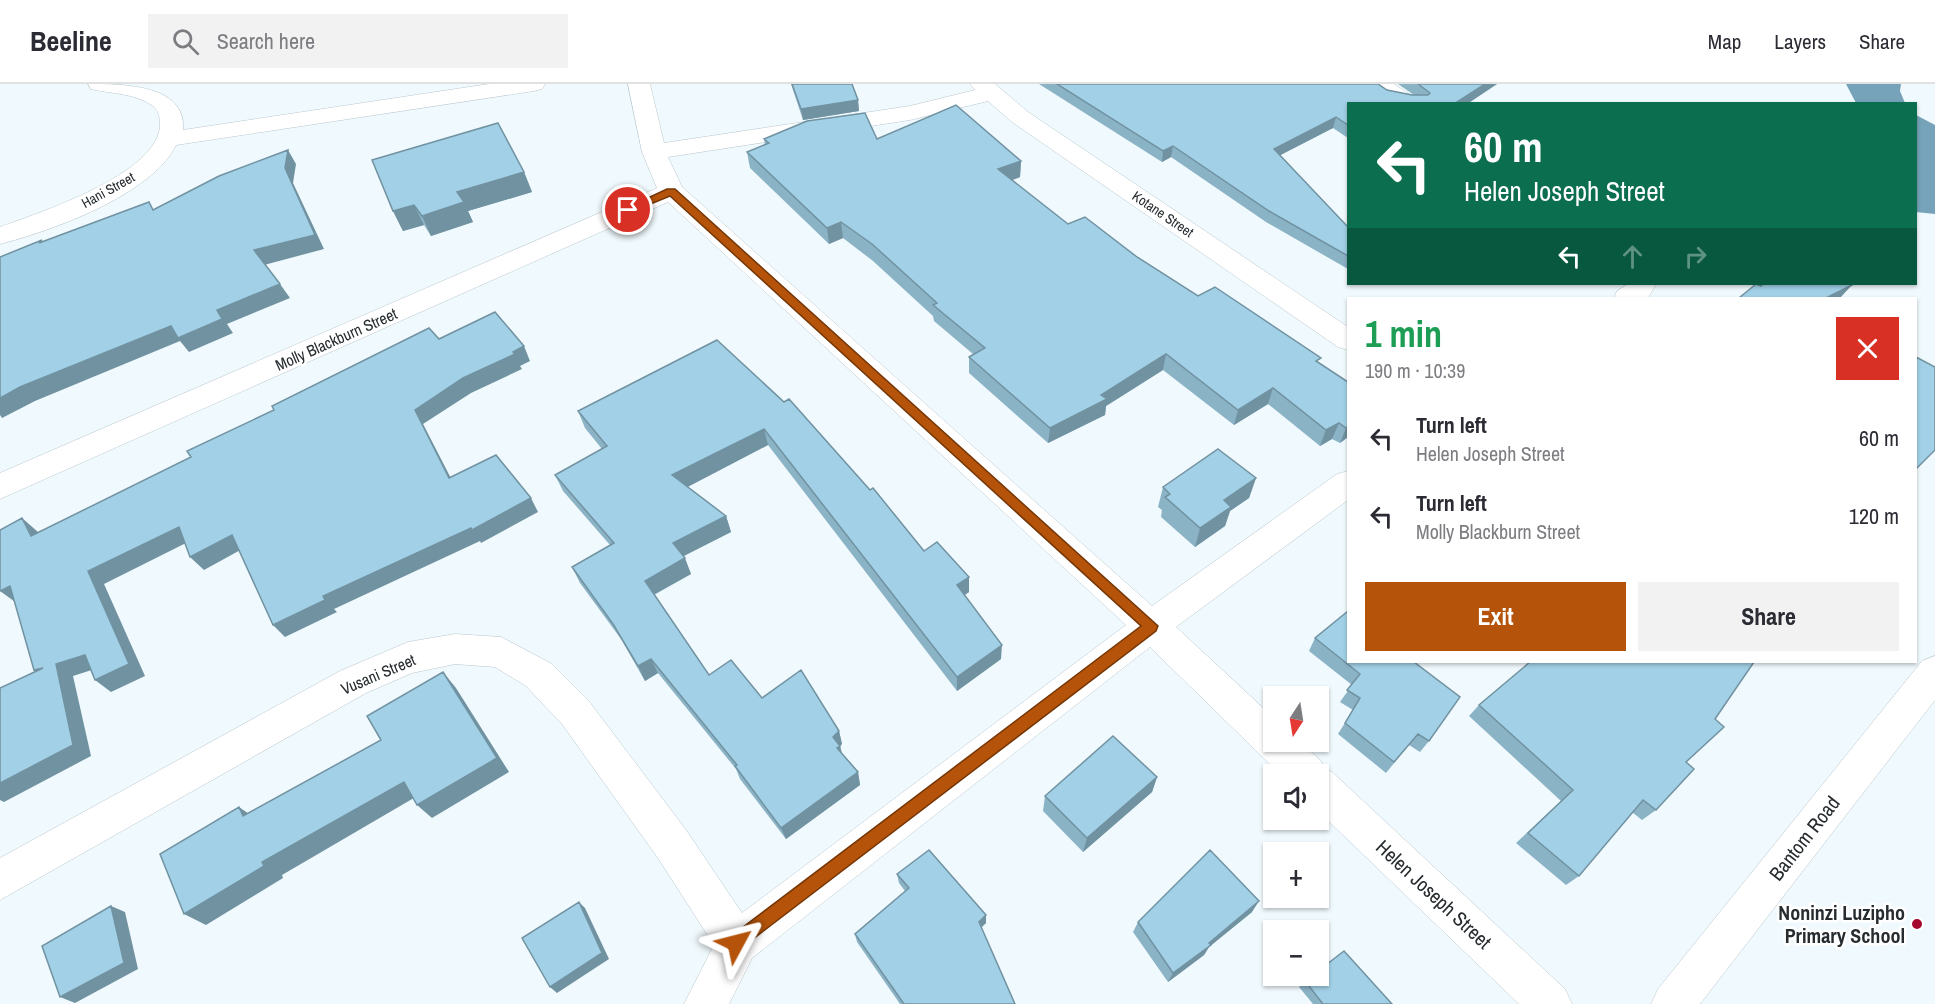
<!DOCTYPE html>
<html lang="en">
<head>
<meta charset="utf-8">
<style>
	:root { --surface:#fff; --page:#f2f2f3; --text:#2b2b33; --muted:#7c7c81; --line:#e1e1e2; --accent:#b45309 }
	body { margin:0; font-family:"Archivo Narrow",sans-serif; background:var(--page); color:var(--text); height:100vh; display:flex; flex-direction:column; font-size:22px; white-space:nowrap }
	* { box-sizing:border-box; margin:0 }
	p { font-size:20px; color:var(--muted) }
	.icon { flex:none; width:33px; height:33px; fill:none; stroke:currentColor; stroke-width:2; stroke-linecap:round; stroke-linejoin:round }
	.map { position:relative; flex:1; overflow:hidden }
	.panel { position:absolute; left:1347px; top:213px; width:570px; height:366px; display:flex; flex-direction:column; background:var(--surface); border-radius:0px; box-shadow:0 2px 4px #0004 }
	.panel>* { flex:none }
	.hud { position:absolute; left:1347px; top:18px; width:570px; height:183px; border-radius:0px; box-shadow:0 2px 4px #0004; background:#0b6e4f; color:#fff; overflow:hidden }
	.needle { width:39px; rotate:192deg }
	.buttons { position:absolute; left:1263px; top:602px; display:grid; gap:12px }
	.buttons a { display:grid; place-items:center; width:66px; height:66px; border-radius:0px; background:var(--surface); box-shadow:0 2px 4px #0004; font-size:30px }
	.pin { position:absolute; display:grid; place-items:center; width:51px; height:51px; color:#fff; margin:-26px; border:3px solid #fff; border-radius:50%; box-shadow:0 2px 6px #0007 }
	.me { position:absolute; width:66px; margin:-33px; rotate:52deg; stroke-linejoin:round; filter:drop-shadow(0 0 4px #0008) }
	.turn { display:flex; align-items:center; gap:21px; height:126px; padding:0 18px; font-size:27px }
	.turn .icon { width:78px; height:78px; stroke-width:2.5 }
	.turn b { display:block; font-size:42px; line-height:51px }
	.lanes { display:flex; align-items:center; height:57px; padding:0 18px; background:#0003; justify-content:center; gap:30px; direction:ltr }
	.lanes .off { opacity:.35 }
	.round { display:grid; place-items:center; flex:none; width:63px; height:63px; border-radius:0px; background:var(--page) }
	.overview { display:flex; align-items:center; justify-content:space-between; height:102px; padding:0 18px }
	h1 { font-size:36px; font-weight:700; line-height:45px; color:#1e9e55 }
	.cta { display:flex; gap:12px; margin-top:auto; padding:12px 18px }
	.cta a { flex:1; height:69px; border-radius:0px; background:var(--accent); color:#fff; font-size:24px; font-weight:700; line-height:69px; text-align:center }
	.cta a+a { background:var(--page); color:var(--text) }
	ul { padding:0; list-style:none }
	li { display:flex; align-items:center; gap:18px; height:78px; padding:0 18px }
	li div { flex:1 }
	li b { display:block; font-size:22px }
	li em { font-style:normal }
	header { display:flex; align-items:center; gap:36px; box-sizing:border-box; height:84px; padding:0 30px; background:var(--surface); border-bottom:2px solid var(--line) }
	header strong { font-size:28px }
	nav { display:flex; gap:33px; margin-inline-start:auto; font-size:21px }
	.search { width:420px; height:54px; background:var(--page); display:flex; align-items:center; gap:15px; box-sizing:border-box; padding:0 21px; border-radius:0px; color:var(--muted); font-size:22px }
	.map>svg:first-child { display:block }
	.water { fill:#76a3b9 }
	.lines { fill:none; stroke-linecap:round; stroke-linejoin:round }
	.minor-casing { stroke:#b9c7ce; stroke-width:1 }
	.minor { fill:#fff; fill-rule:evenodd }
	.wall { fill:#8bb3c6 }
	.shaded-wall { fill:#7192a1 }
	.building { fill:#a2d0e6; stroke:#7192a1; stroke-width:1.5 }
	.route { fill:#b45309; stroke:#753606; stroke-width:1.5 }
	.poi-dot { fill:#a4082d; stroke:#fff; stroke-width:2 }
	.labels { text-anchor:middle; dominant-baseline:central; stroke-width:5; stroke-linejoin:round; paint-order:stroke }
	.far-street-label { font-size:14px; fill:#262c2f; stroke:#fff }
	.street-label { font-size:16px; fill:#262c2f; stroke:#fff }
	.near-street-label { font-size:20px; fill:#262c2f; stroke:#fff }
	.near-poi-label { font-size:20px; font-weight:bold; fill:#262c2f; stroke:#fff; text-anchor:end }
</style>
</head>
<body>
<header>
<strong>Beeline</strong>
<div class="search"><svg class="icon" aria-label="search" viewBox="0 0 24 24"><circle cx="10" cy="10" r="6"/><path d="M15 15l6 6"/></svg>Search here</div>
<nav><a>Map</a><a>Layers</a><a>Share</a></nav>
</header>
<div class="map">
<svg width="1935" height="920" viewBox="0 0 1935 920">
	<rect width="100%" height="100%" fill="#f0f9fd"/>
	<path class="water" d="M1846,0h55l-1,7 5,12h-49z
		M1916,31l19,10v89l-19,-2z"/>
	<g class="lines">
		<g class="minor-casing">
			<path id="minor" d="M88,0c34,0 99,0 95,46l306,-46h56l-3,5 -8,2 -358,54c-24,50 -125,86 -176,99v-17c39,-14 155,-52 160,-100 0,-8 0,-15 -7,-21 -17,-13 -42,-12 -62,-17z
				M628,0h22l14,59 246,-37 65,-16 -5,-6h25l33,28 320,215v23l-10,-3 -326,-225 -24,-21 -78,19 -242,37 14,30 470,419 185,-132 11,-3v29l-172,127 98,91v23h25l22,20 3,8 8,3 233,217 7,15h-53l-201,-193v-37h-38l-130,-127 -398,311 -23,46h-45l30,-59 -56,-87 -96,-134 -36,-38 -31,-19 -40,-3 -43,9 -46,20 -366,207v-42l340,-187 68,-29 47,-8 46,3 51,27 36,36 98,130 56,83 384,-288 -458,-423 -668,297v-26l657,-285 -15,-36z
				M1366,0h28l30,20c-21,0 -45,-1 -58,-20z
				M1628,200h28l-8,14h-34l3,-7z
				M1935,572v44l-235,304h-49l7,-15 264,-328z"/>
		</g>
		<use href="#minor" class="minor"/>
	</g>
	<path class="wall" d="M791,0h61l6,16 1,11 -56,9z
		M1039,0h339l9,6 27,5 -16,-11h99l-30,20h-119v34l-15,-10 -53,27 68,72v42l-82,-47 -95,-65 -9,5z
		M764,55h113l144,22 -1,16 -8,3 56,44 69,33 61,39 122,67 28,19v55l-8,6 -8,-4 -12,7 -52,-42 -34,21 -71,-55 -57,36 -1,9 -57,28 -79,-70v-16l4,-3 -39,-33 -1,-5 -60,-55 -30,-23 -14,6 -79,-76 -3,-16 18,-7z
		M524,88l8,20 -64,19 5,11 -42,14 -7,-11 -21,6 -10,-20z
		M717,256l207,211 45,41 -4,3 36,64 -44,32 -189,-246 -81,42 39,29 5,16 -48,24 8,18 -37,21 55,80 130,56 3,13 -2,2 2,7 16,19 2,13 -74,54 -46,-60 -4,-10 -78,-96 -13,8 -24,-42 -41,-56 -8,-16 38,-22 -47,-54 -8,-16 47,-26 -17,-21 -7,-17z
		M1256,394l-7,20 -19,13 -5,15 -30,21 -34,-30 1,-7 -4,-3 5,-20z
		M1348,527l81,130 -9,11 -11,-7 -23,28 -48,-39 15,-24 -13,-8 12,-17 -43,-34 6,-13z
		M1479,621l207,57 -30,48 -14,10 -10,-8 -53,64 -13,9 -50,-42 45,-42 -92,-85z
		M1157,693l-5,15 -69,60 -40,-41 2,-15z
		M897,790l89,49 -5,5 34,76h-115l-43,-62 -2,-8 50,-43 -6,-8z
		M1252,828l-43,35 -5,8 -36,27 -35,-50 5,-10z
		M1305,897l87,23h-79l-14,-17z"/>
	<path class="shaded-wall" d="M1485,0h12l-30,20h-13z
		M858,16l1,11 -56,9 -2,-11z
		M1336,33l-3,11 -62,32 3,-11z
		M1173,62l-2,11 -9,5 1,-11z
		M288,66l8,14 -3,19 31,66 -60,16 -10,-15 31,-82z
		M1021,77l-1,16 -22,9v-17z
		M524,88l8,20 -64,19 5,11 -42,14 -9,-20 35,-24z
		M414,121l10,20 -21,6 -10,-20z
		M841,138l2,16 -14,6 -2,-16z
		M280,200l10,14 -63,26 6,9 -44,19 -9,-11 -145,60 -33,17 -2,-3v-17l20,-11 151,-61 46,-16z
		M1852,201l-12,13h-14z
		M524,262l6,15 -10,5 2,3 -51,24 -48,31 35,68 -9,-14 -34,-68 48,-32z
		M1166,270l-3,16 -57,36 -1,9 -57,28 2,-15z
		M1273,304l-5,16 -34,21 4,-15z
		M1339,339l-7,16 -12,7 6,-16z
		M1348,342v11l-8,6 6,-15z
		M764,345l4,16 -90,47 -6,-17z
		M1256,394l-7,20 -19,13 -5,15 -30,21 5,-19 24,-28z
		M531,414l7,14 -57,31 -1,-2 -146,68 3,3 -52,25 -12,-12 50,-29z
		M726,432l5,16 -53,27 -5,-16z
		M22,434l16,14 9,17 -16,-13z
		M179,443l13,13 -88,44 41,92 -34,16 -16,-12 -7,-109z
		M232,451l12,13 -40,22 -14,-13z
		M685,474l6,16 -40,22 -6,-15z
		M969,493v15l-12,8v-15z
		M10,502l8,18 -18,-13z
		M1002,561l-1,14 -44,32v-14z
		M85,571l16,12 -28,9 18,80 -87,46 -4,-2v-17l52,-101 -18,-12z
		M651,575l7,14 -13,8 -7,-15z
		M443,588l13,16 53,84 -77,46 -15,-13z
		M839,647l3,13 -2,2 3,13 -10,-22z
		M858,688l2,13 -74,54 -5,-11z
		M1157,693l-5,15 -69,60 4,-14z
		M404,698l15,13 -137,80 1,3 -77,47 -22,-11 78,-52z
		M239,723l19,13 -15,-4z
		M1259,817l-7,11 -43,35 -5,8 -36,27 5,-9z
		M579,818l6,6 24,51 -52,34 -7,-6z
		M111,822l14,6 13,57 -63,34 -15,-6z
		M986,831v8l-8,7 1,-8z"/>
	<path class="building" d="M792,0h60l6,16 -57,9z
		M1057,0h321l9,6 25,5h16l2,-2 -12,-9h67l-31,20h-106v21l-12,-8 -62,32 74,78v29l-79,-45 -96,-65 -10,5z
		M956,21l65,56 -23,8 70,55 17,-7 52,40 61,39 17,-9 106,71 -5,3 32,21v44l-2,2 -7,-5 -13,7 -53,-42 -35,22 -72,-56 -65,41 6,4 -57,29 -81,-71 16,-9 -52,-43 4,-2 -65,-59 -31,-22 -14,6 -80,-76 22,-9 -5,-4 43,-18 58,-8 12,26z
		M498,39l26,49 -67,20 7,10 -42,14 -8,-11 -21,6 -21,-51z
		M288,66l-3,18 30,67 -61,15 26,34 -63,26 5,9 -44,19 -7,-12 -151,61 -20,11v-141l42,-17 -3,3 110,-41 4,8 66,-34z
		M1756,200l5,2 2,-2h87l2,1 -26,13h-87z
		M495,228l29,34 -11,6 2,2 -52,24 -48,32 34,68 47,-23 35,43 -59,32 -1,-2 -148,68 2,4 -52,25 -41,-90 -42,22 -11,-30 -91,44 41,93 -34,16 -10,-25 -29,9 17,81 -73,38v-95l43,-20 -9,2 -24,-84 -10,5v-61l22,-12 9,18 160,-79 -4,-6 87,-41 -2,-4 157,-78 10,11z
		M717,256l67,62 5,-3 81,91 3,-2 51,63 13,-9 32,35 -12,8 45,60 -45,32 -193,-248 -92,46 54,41 -53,27 12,15 -40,23 64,94 22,-15 31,38 39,-28 38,61 -6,6 7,9 -3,2 21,24 -77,56 -46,-62 2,-1 -86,-106 -13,7 -25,-42 -41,-57 42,-24 -59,-68 52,-29 -29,-35z
		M1916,273l19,10v83l-19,19z
		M1218,365l38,29 -32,22 7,7 -31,21 -35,-31 5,-3 -7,-7z
		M1348,527v51h66l46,35 -31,44 -11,-7 -24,28 -49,-39 15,-25 -13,-8 13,-16 -45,-36z
		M1530,578h224l-39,57 9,8 -38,35 8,7 -38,41 -13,-10 -64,76 -51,-43 45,-43 -94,-85z
		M443,588l54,86 -80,47 -13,-23 -142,80 2,4 -80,48 -24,-60 79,-47 4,9 138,-76 -14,-24z
		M1113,652l44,41 -70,61 -42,-42z
		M929,766l57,65 -7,7 36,82h-111l-49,-70 54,-46 -12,-14z
		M1210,766l49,51 -50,42 2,2 -38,28 -35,-51z
		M579,818l23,51 -52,34 -28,-49z
		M111,822l13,57 -64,34 -18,-51z
		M1344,867l48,53h-69l-18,-23 8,-6h5v-4z"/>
	<path class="route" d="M667,105h8l483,437 -2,5 -420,321 -6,-3 -2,-6 2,-6 411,-311 -471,-430 -39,16 -9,-2z"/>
	<circle class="poi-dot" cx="1917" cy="840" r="6"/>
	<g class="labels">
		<g class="far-street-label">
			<text transform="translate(108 106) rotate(-29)">Hani Street</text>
			<text transform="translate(1163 130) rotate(34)">Kotane Street</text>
		</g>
		<g class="street-label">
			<text transform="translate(336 255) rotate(-24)">Molly Blackburn Street</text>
			<text transform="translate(378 590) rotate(-23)">Vusani Street</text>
		</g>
		<g class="near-street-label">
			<text transform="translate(1804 754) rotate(-52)">Bantom Road</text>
			<text transform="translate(1434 810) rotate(43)">Helen Joseph Street</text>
		</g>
		<g class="near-poi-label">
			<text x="1905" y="828">Noninzi Luzipho<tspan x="1905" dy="23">Primary School</tspan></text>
		</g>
	</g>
</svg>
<div class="buttons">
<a><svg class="needle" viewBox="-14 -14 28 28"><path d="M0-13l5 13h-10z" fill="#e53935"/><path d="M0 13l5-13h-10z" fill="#7c7c81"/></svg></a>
<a><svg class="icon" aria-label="sound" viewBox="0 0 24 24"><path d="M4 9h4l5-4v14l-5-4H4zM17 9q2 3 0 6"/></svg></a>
<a>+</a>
<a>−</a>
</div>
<div class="pin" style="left:628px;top:126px;background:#d93025"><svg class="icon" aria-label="arrive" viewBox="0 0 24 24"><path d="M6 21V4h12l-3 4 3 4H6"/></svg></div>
<svg class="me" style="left:736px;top:859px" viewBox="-20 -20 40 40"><path d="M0-17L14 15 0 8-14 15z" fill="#b45309" stroke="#fff" stroke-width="4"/></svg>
<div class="hud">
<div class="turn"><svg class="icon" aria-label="left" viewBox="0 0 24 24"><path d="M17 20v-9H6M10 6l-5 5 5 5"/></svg><div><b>60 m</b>Helen Joseph Street</div></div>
<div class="lanes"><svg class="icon" aria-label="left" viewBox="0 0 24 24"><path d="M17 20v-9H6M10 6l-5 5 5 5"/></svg><svg class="icon off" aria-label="ahead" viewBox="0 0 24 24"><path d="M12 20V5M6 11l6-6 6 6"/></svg><svg class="icon off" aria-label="right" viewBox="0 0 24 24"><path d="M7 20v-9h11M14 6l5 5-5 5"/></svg></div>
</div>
<section class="panel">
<div class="overview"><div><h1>1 min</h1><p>190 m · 10:39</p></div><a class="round" style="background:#d93025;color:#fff"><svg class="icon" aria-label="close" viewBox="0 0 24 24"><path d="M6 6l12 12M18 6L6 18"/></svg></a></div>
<ul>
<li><svg class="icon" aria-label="left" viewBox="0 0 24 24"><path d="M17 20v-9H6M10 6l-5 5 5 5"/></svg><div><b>Turn left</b><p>Helen Joseph Street</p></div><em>60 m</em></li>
<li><svg class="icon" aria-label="left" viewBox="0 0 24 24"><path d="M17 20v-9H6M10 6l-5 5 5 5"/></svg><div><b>Turn left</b><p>Molly Blackburn Street</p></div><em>120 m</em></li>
</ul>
<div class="cta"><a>Exit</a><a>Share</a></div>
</section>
</div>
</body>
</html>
